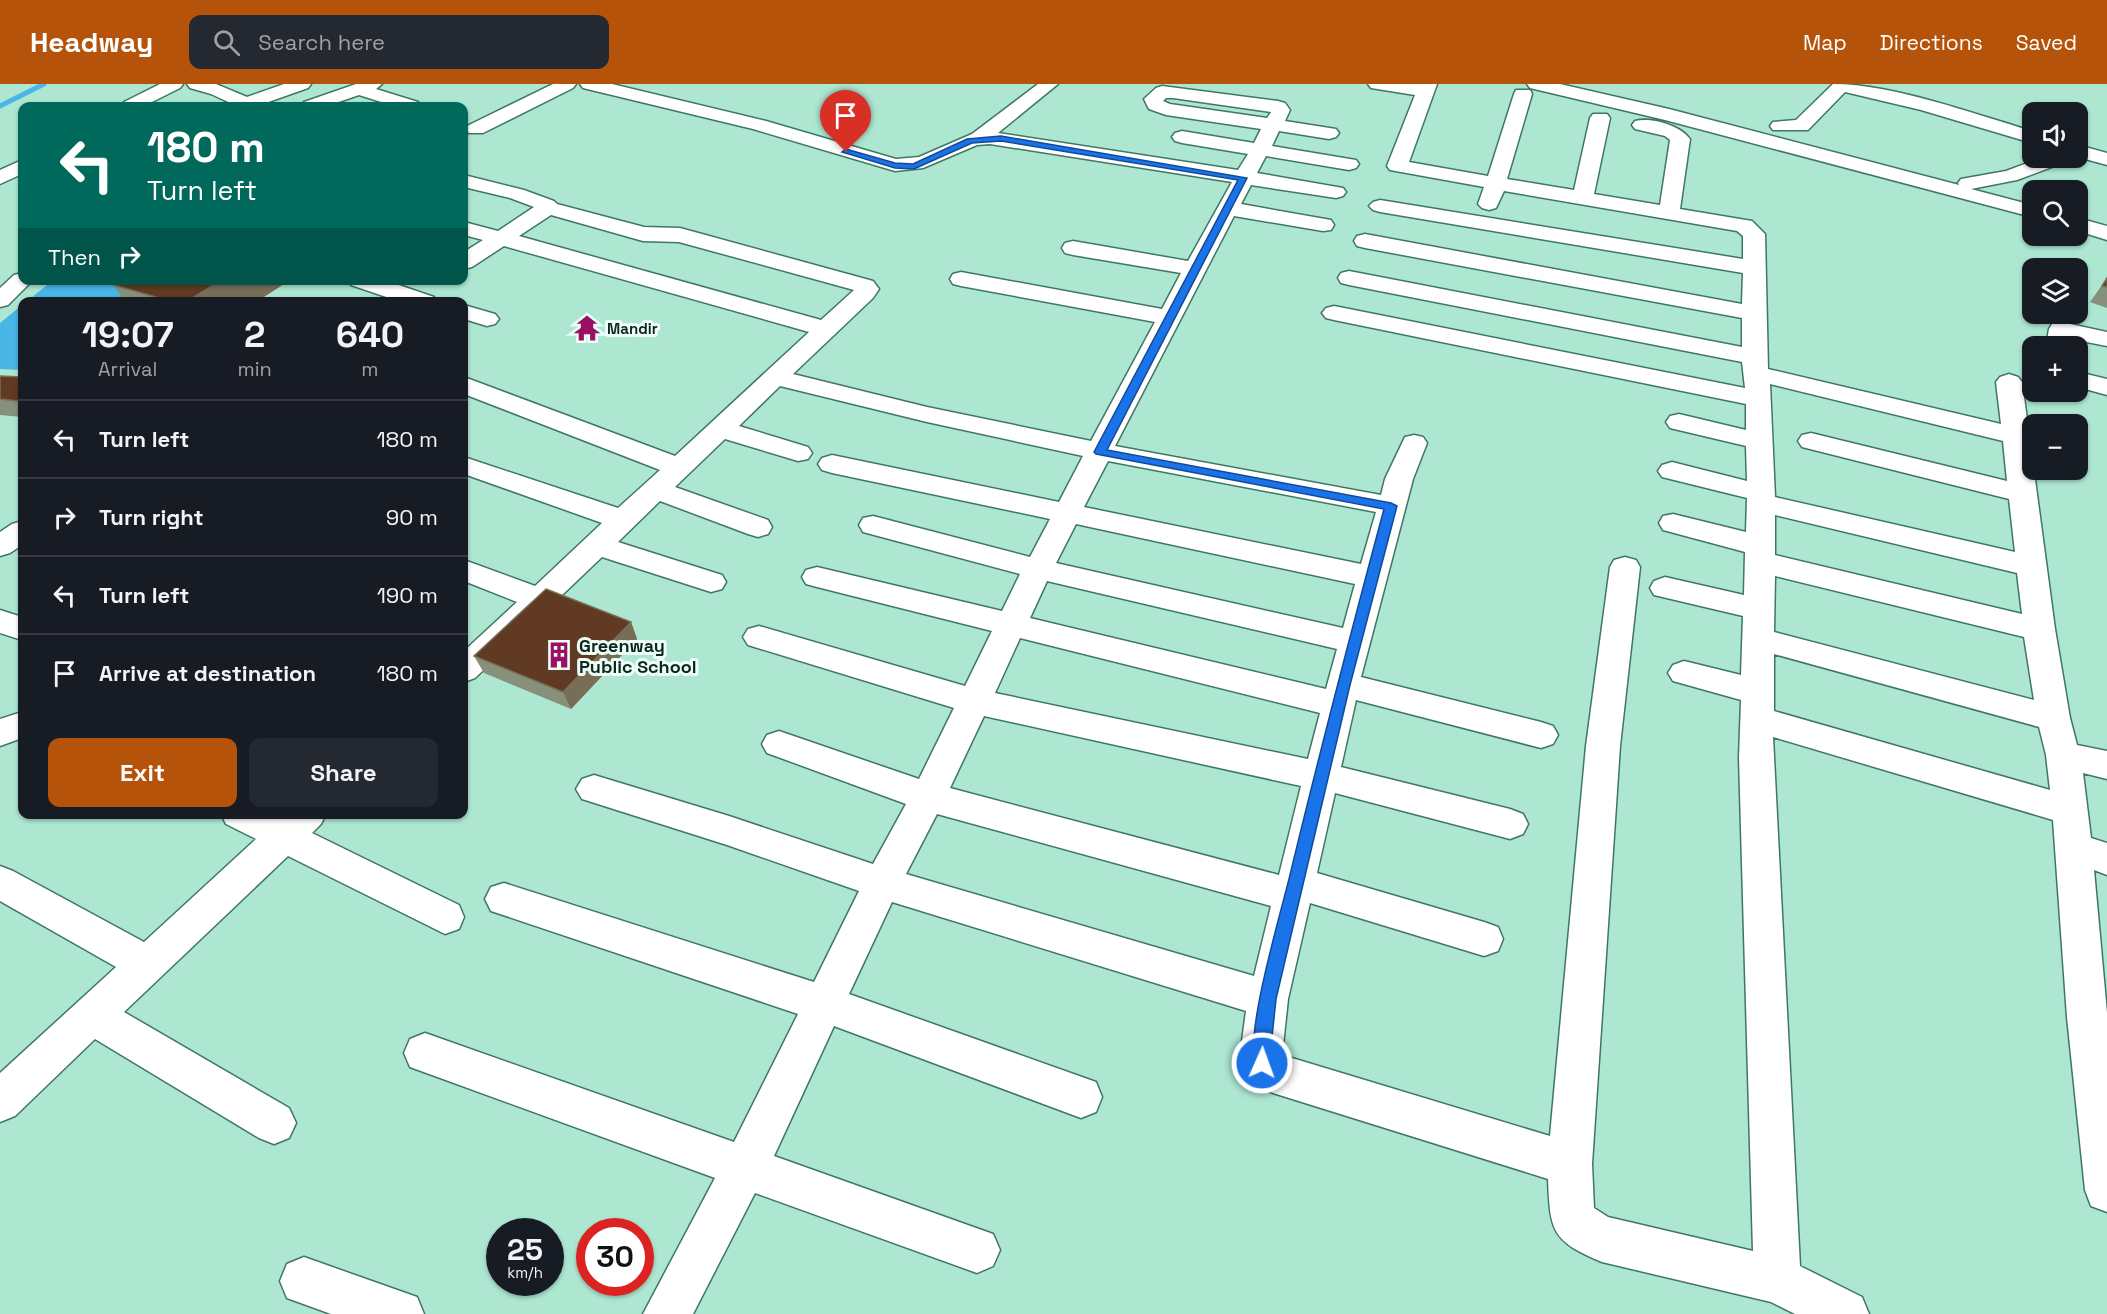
<!DOCTYPE html>
<html lang="en">
<head>
<meta charset="utf-8">
<style>
	:root { --surface:#171b24; --page:#242831; --text:#f1f3f6; --muted:#9ea1a6; --line:#363941; --accent:#b45309 }
	body { margin:0; font-family:"Space Grotesk",sans-serif; background:var(--page); color:var(--text); height:100vh; display:flex; flex-direction:column; font-size:22px; white-space:nowrap }
	* { box-sizing:border-box; margin:0 }
	p { font-size:20px; color:var(--muted) }
	.icon { flex:none; width:33px; height:33px; fill:none; stroke:currentColor; stroke-width:2; stroke-linecap:round; stroke-linejoin:round }
	.map { position:relative; flex:1; overflow:hidden }
	.sheet { position:absolute; left:18px; top:213px; width:450px; height:522px; display:flex; flex-direction:column; background:var(--surface); border-radius:12px; box-shadow:0 2px 4px #0004 }
	.sheet>* { flex:none }
	.guide { position:absolute; left:18px; top:18px; width:450px; height:183px; border-radius:12px; box-shadow:0 2px 4px #0004; background:#00695c; color:#fff; overflow:hidden }
	.fabs { position:absolute; left:2022px; top:18px; display:grid; gap:12px }
	.fabs a { display:grid; place-items:center; width:66px; height:66px; border-radius:12px; background:var(--surface); box-shadow:0 2px 4px #0004; font-size:30px }
	.speed { position:absolute; left:486px; top:1134px; display:flex; gap:12px; font-size:30px; font-weight:700; text-align:center }
	.speed>* { display:grid; place-content:center; width:78px; height:78px; border-radius:50%; background:var(--surface); box-shadow:0 2px 4px #0004; line-height:1 }
	.speed small { font-size:15px; font-weight:400 }
	.speed .limit { border:9px solid #d22; background:#fff; color:#111 }
	.pin { position:absolute; display:grid; place-items:center; width:51px; height:51px; color:#fff; margin:-62px -26px; border-radius:50% 50% 50% 0; rotate:-45deg; box-shadow:0 0 6px #0007 }
	.pin .icon { rotate:45deg }
	.me { position:absolute; width:66px; margin:-33px; rotate:2deg; stroke-linejoin:round; filter:drop-shadow(0 0 4px #0008) }
	.turn { display:flex; align-items:center; gap:21px; height:126px; padding:0 30px; font-size:27px }
	.turn .icon { width:78px; height:78px; stroke-width:2.5 }
	.turn b { display:block; font-size:42px; line-height:51px }
	.then { display:flex; align-items:center; height:57px; padding:0 30px; background:#0003; gap:12px; font-size:22px }
	.eta { display:flex; justify-content:space-evenly; align-items:center; height:102px; text-align:center }
	.eta b { font-size:36px; font-weight:700; line-height:42px }
	.action { display:flex; gap:12px; margin-top:auto; padding:12px 30px }
	.action a { flex:1; height:69px; border-radius:12px; background:var(--accent); color:#fff; font-size:24px; font-weight:700; line-height:69px; text-align:center }
	.action a+a { background:var(--page); color:var(--text) }
	ul { padding:0; list-style:none }
	li { display:flex; align-items:center; gap:18px; height:78px; padding:0 30px; border-top:2px solid var(--line) }
	li div { flex:1 }
	li b { display:block; font-size:22px }
	li em { font-style:normal }
	header { display:flex; align-items:center; gap:36px; box-sizing:border-box; height:84px; padding:0 30px; background:var(--accent); color:#fff }
	header strong { font-size:28px }
	nav { display:flex; gap:33px; margin-inline-start:auto; font-size:21px }
	.search { width:420px; height:54px; background:var(--page); display:flex; align-items:center; gap:15px; box-sizing:border-box; padding:0 21px; border-radius:12px; color:var(--muted); font-size:22px }
	.map>svg:first-child { display:block }
	.water { fill:#48b6e6 }
	.lines { fill:none; stroke-linecap:round; stroke-linejoin:round }
	.stream { stroke:#48b6e6; stroke-width:5 }
	.street-casing { stroke:#3f7664; stroke-width:3 }
	.street { fill:#fff; fill-rule:evenodd }
	.wall { fill:#87907a }
	.shaded-wall { fill:#786e58 }
	.building { fill:#613a23; stroke:#786e58; stroke-width:1.5 }
	.route { fill:#1a73e8; stroke:#114b97; stroke-width:1.5 }
	.labels { text-anchor:middle; dominant-baseline:central; stroke-width:6; stroke-linejoin:round; paint-order:stroke }
	.far-poi-label { font-size:15px; font-weight:bold; fill:#0f271f; stroke:#edfef7; text-anchor:start }
	.poi-label { font-size:18px; font-weight:bold; fill:#0f271f; stroke:#edfef7; text-anchor:start }
</style>
</head>
<body>
<header>
<strong>Headway</strong>
<div class="search"><svg class="icon" aria-label="search" viewBox="0 0 24 24"><circle cx="10" cy="10" r="6"/><path d="M15 15l6 6"/></svg>Search here</div>
<nav><a>Map</a><a>Directions</a><a>Saved</a></nav>
</header>
<div class="map">
<svg width="2107" height="1230" viewBox="0 0 2107 1230">
	<rect width="100%" height="100%" fill="#ade7d2"/>
	<path class="water" d="M52,197h116l-32,20 -110,1z
		M22,221v65l-22,-1v-46z"/>
	<g class="lines">
		<path class="stream" d="M0,22l44,-22"/>
		<g class="street-casing">
			<path id="street" d="M160,0h23l-3,4 -36,18h-22l2,-4z
				M187,0h29l31,13 37,-13h27l-3,4 -51,18h-20l-26,-12 -21,-6z
				M356,0h26l-6,5 42,13 2,4h-26l-35,-11 -32,11h-25l2,-4z
				M553,0h23l-3,4 -90,45h-14l-3,-4 3,-4z
				M580,0h32l154,37 130,38 23,-2 53,-23 66,-50h20l-60,49 240,37 10,-16 -66,-11 -7,-2 -3,-4 3,-4 7,-2 72,12 7,-14 -95,-14 -17,-6 -5,-10 12,-11 6,-2 116,15 7,2 5,7 -5,11 51,8 3,4 -3,4 -7,2 -50,-8 -7,15 84,14 3,4 -3,4 -7,2 -83,-14 -9,17 86,15 3,4 -3,4 -7,2 -85,-13 -10,19 90,16 3,5 -3,5 -8,1 -89,-15 -119,230 266,49 4,-16 20,-42 9,-2 9,2 4,6 -14,36 -52,198 180,45 12,4 5,9 -5,9 -12,4 -185,-48 -15,67 169,42 13,5 5,10 -5,10 -13,5 -175,-46 -18,80 167,49 14,5 5,12 -5,12 -14,5 -174,-53 -22,96 -6,56 268,81 36,-390 24,-179 4,-7 11,-3 11,3 4,7 -20,179 -28,418 2,44 14,9 145,34 -14,-493 2,-58 -68,-19 -5,-8 5,-8 11,-4 57,14 2,-59 -89,-21 -4,-7 4,-7 11,-4 79,18 1,-43 -82,-22 -4,-7 4,-7 10,-2 73,18 1,-34 -85,-21 -4,-6 4,-6 10,-3 75,19 -1,-35 -76,-18 -4,-6 4,-6 9,-2 67,16v-26l-412,-84 -8,-2 -4,-5 4,-5 8,-2 411,82 -3,-26 -393,-77 -8,-2 -3,-5 3,-5 8,-2 393,76v-29l-377,-70 -8,-2 -3,-5 3,-5 8,-2 377,70 1,-31 -363,-61 -7,-2 -4,-4 4,-4 7,-2 363,59v-23l-6,-5 -233,-40 -8,17 -7,2 -7,-2 -4,-4 6,-17 -94,-17 -3,-4 28,-71 -44,-7 -3,-4h69l-28,78 79,14 26,-82 2,-4h14l2,4 -25,85 67,11 16,-72 3,-4h14l3,4 -16,76 66,11 10,-65 -5,-4 -30,-7 -3,-4 3,-4c16,-4 45,4 55,18l-10,70 72,12 13,13 3,135 233,55 -5,-42 4,-5 9,-3 9,3 4,5 33,247 15,89 7,27 30,6v28l-24,-6 8,65 16,5v32l-13,-5 13,143v199l-16,-6 -6,-16 -18,-173 -14,-197 -280,-83 27,529 62,31 7,17h-74l-24,-12 -169,-40c-50,-21 -52,-30 -54,-83l-275,-86 -22,-10 -11,-27 6,-45 -354,-109 -43,92 247,88 6,15 -6,15 -15,6 -247,-92 -60,130 219,78 7,16 -7,16 -16,7 -222,-80 -62,121h-50l72,-136 -305,-111 -6,-14 6,-14 15,-6 309,109 64,-128 -307,-103 -6,-12 6,-12 13,-4 310,99 45,-91 -132,-46 -145,-46 -6,-10 6,-10 12,-4 135,41 144,48 33,-60 -139,-51 -5,-9 5,-9 12,-4 140,48 35,-71 -206,-63 -5,-8 5,-8 11,-3 206,60 27,-55 -175,-44 -11,-3 -4,-7 4,-7 11,-3 185,44 18,-37 -157,-42 -4,-7 4,-7 10,-2 157,41 20,-38 -218,-46 -10,-3 -4,-6 4,-6 10,-3 227,47 24,-46 -156,-34 -147,-36 -41,40 69,21 4,6 -4,6 -10,2 -73,-22 -50,48 93,33 4,7 -4,7 -10,3 -10,-3 -88,-33 -42,41 104,33 4,7 -4,7 -11,3 -109,-35 -127,121 -11,4v-31l53,-49 -53,-21v-21l71,26 67,-63 -138,-49v-17l154,51 42,-38 -196,-76v-17l211,79 134,-124 -305,-86 -32,21 -8,2v-17l19,-12 -19,-5v-13l34,9 36,-24 -24,-9 -46,-11v-12l60,15 30,11 3,3 87,23 36,1 193,53 6,8 -6,9 -80,76 134,33 164,34 64,-119 -194,-36 -8,-2 -3,-5 3,-5 8,-2 201,37 19,-36 -108,-18 -8,-2 -3,-5 3,-5 8,-2 115,20 44,-79 -242,-38 -13,1 -54,23 -28,3 -142,-42 -170,-41zM1166,14h7l98,14 -4,6 -97,-14 -7,-3zM551,131l92,26 36,1 175,48 -33,30 -302,-84zM1770,300l233,57 4,40 -196,-48 -9,2 -4,6 4,6 207,52 6,53 -240,-55zM1108,377l268,51 -15,52 -277,-57zM1775,431l242,58 5,41 -247,-59zM1076,440l279,60 -12,44 -287,-65zM1775,492l249,61 10,63 -260,-68zM1047,497l290,68 -11,40 -296,-71zM1020,554l300,75 -12,46 -313,-66zM1774,570l265,73 7,28 4,35 -276,-79zM984,632l317,70 -22,89 -329,-87zM937,730l334,92 -17,70 -348,-102z
				M1527,0h33l109,25 290,76 -1,-2 3,-4 45,-8 35,-13h27l-3,4 -48,18 -46,9 61,16v12l-367,-97 -135,-32z
				M1833,0c61,0 140,30 199,47v12l-111,-33 -76,-18 -37,38h-35l-3,-4 3,-4 23,-2z
				M2078,61l29,8v12l-29,-8z
				M22,76v14l-22,10v-14z
				M2078,134l29,8v14l-29,-9z
				M22,189v7h11l-25,25 -8,2v-19l14,-13z
				M348,196h36l50,17 3,5h-36l-50,-17z
				M464,221l31,9 4,5 -4,5 -8,2 -23,-7z
				M2061,238l46,10v14l-36,-7 -1,7h-24l3,-17 3,-5z
				M2078,288l29,7v16l-29,-8z
				M22,437v24l-12,8 -10,3v-24l12,-8z
				M0,526l22,7v23l-22,-7z
				M22,628v26l-22,8v-27z
				M221,730h53l6,4 3,-4h43l-5,10 -9,9 147,72 5,12 -5,12 -14,5 -157,-78 -164,156 165,96 7,15 -7,15 -15,6 -15,-6 -164,-99 -80,77 -15,6v-49l116,-106 -116,-66v-35l13,5 131,71 112,-103 -30,-15z
				M304,1173l113,40 7,17h-93l-44,-16 -7,-17 7,-17z"/>
		</g>
		<use href="#street" class="street"/>
	</g>
	<path class="wall" d="M2107,194v30l-17,-6z
		M123,196h167l-34,22h-132l-10,-17z
		M0,292l22,1v40l-22,-2z
		M631,538l6,17 -66,70 -87,-36 -10,-17z"/>
	<path class="shaded-wall" d="M222,196h68l-34,22h-70z
		M22,313v9l-4,-5z
		M631,538l6,17 -66,70 -8,-17z"/>
	<path class="building" d="M2107,194v9l-5,-1z
		M123,196h99l-36,22h-13l-59,-17z
		M0,292l22,1v20l-4,4 -18,-2z
		M546,505l85,33 -68,70 -89,-36z"/>
	<path class="route" d="M1001,52l246,42 -140,272 284,53 6,3 -47,179 -74,314 -6,57 1,7 -2,6 -7,3 -6,-3c-13,-30 24,-153 33,-190 30,-124 62,-247 95,-370l-288,-55 -2,-2 144,-272 -237,-39 -29,2 -58,26 -19,-1 -53,-16 4,-3 49,14 18,1 54,-25z"/>
	<defs>
		<g id="temple-bare" transform="scale(2.07)"><path d="M0-6L5-2H3V0L6.5 2.5H4V6H1.5V3h-3V6H-4V2.5H-6.5L-3 0V-2H-5Z" fill="#991165" stroke="#edfef7" stroke-width="2.5" paint-order="stroke"/></g>
		<g id="building-bare" transform="scale(2.07)"><path d="M-4-6H4V6H1V3H-1V6H-4ZM-2.5-4.3h1.7v1.8h-1.7ZM.8-4.3h1.7v1.8H.8ZM-2.5-1h1.7V.8h-1.7ZM.8-1h1.7V.8H.8Z" fill="#991165" stroke="#edfef7" stroke-width="2.5" paint-order="stroke"/></g>
	</defs>
	<g fill-rule="evenodd">
		<use href="#temple-bare" x="587" y="244"/>
		<use href="#building-bare" x="559" y="571"/>
	</g>
	<g class="labels">
		<g class="far-poi-label">
			<text x="607" y="244">Mandir</text>
		</g>
		<g class="poi-label">
			<text x="579" y="561">Greenway<tspan x="579" dy="21">Public School</tspan></text>
		</g>
	</g>
</svg>
<div class="fabs">
<a><svg class="icon" aria-label="sound" viewBox="0 0 24 24"><path d="M4 9h4l5-4v14l-5-4H4zM17 9q2 3 0 6"/></svg></a>
<a><svg class="icon" aria-label="search" viewBox="0 0 24 24"><circle cx="10" cy="10" r="6"/><path d="M15 15l6 6"/></svg></a>
<a><svg class="icon" aria-label="layers" viewBox="0 0 24 24"><path d="M12 4l9 5-9 5-9-5zM3 14l9 5 9-5"/></svg></a>
<a>+</a>
<a>−</a>
</div>
<div class="speed"><div>25<small>km/h</small></div><div class="limit">30</div></div>
<div class="pin" style="left:846px;top:68px;background:#d93025"><svg class="icon" aria-label="arrive" viewBox="0 0 24 24"><path d="M6 21V4h12l-3 4 3 4H6"/></svg></div>
<svg class="me" style="left:1262px;top:979px" viewBox="-20 -20 40 40"><circle r="17" fill="#1a73e8" stroke="#fff" stroke-width="3"/><path d="M0-11L8 9 0 5-8 9z" fill="#fff"/></svg>
<div class="guide">
<div class="turn"><svg class="icon" aria-label="left" viewBox="0 0 24 24"><path d="M17 20v-9H6M10 6l-5 5 5 5"/></svg><div><b>180 m</b>Turn left</div></div>
<div class="then">Then<svg class="icon" aria-label="right" viewBox="0 0 24 24"><path d="M7 20v-9h11M14 6l5 5-5 5"/></svg></div>
</div>
<section class="sheet">
<div class="eta">
<div><b>19:07</b><p>Arrival</p></div>
<div><b>2</b><p>min</p></div>
<div><b>640</b><p>m</p></div>
</div>
<ul>
<li><svg class="icon" aria-label="left" viewBox="0 0 24 24"><path d="M17 20v-9H6M10 6l-5 5 5 5"/></svg><div><b>Turn left</b></div><em>180 m</em></li>
<li><svg class="icon" aria-label="right" viewBox="0 0 24 24"><path d="M7 20v-9h11M14 6l5 5-5 5"/></svg><div><b>Turn right</b></div><em>90 m</em></li>
<li><svg class="icon" aria-label="left" viewBox="0 0 24 24"><path d="M17 20v-9H6M10 6l-5 5 5 5"/></svg><div><b>Turn left</b></div><em>190 m</em></li>
<li><svg class="icon" aria-label="arrive" viewBox="0 0 24 24"><path d="M6 21V4h12l-3 4 3 4H6"/></svg><div><b>Arrive at destination</b></div><em>180 m</em></li>
</ul>
<div class="action"><a>Exit</a><a>Share</a></div>
</section>
</div>
</body>
</html>
